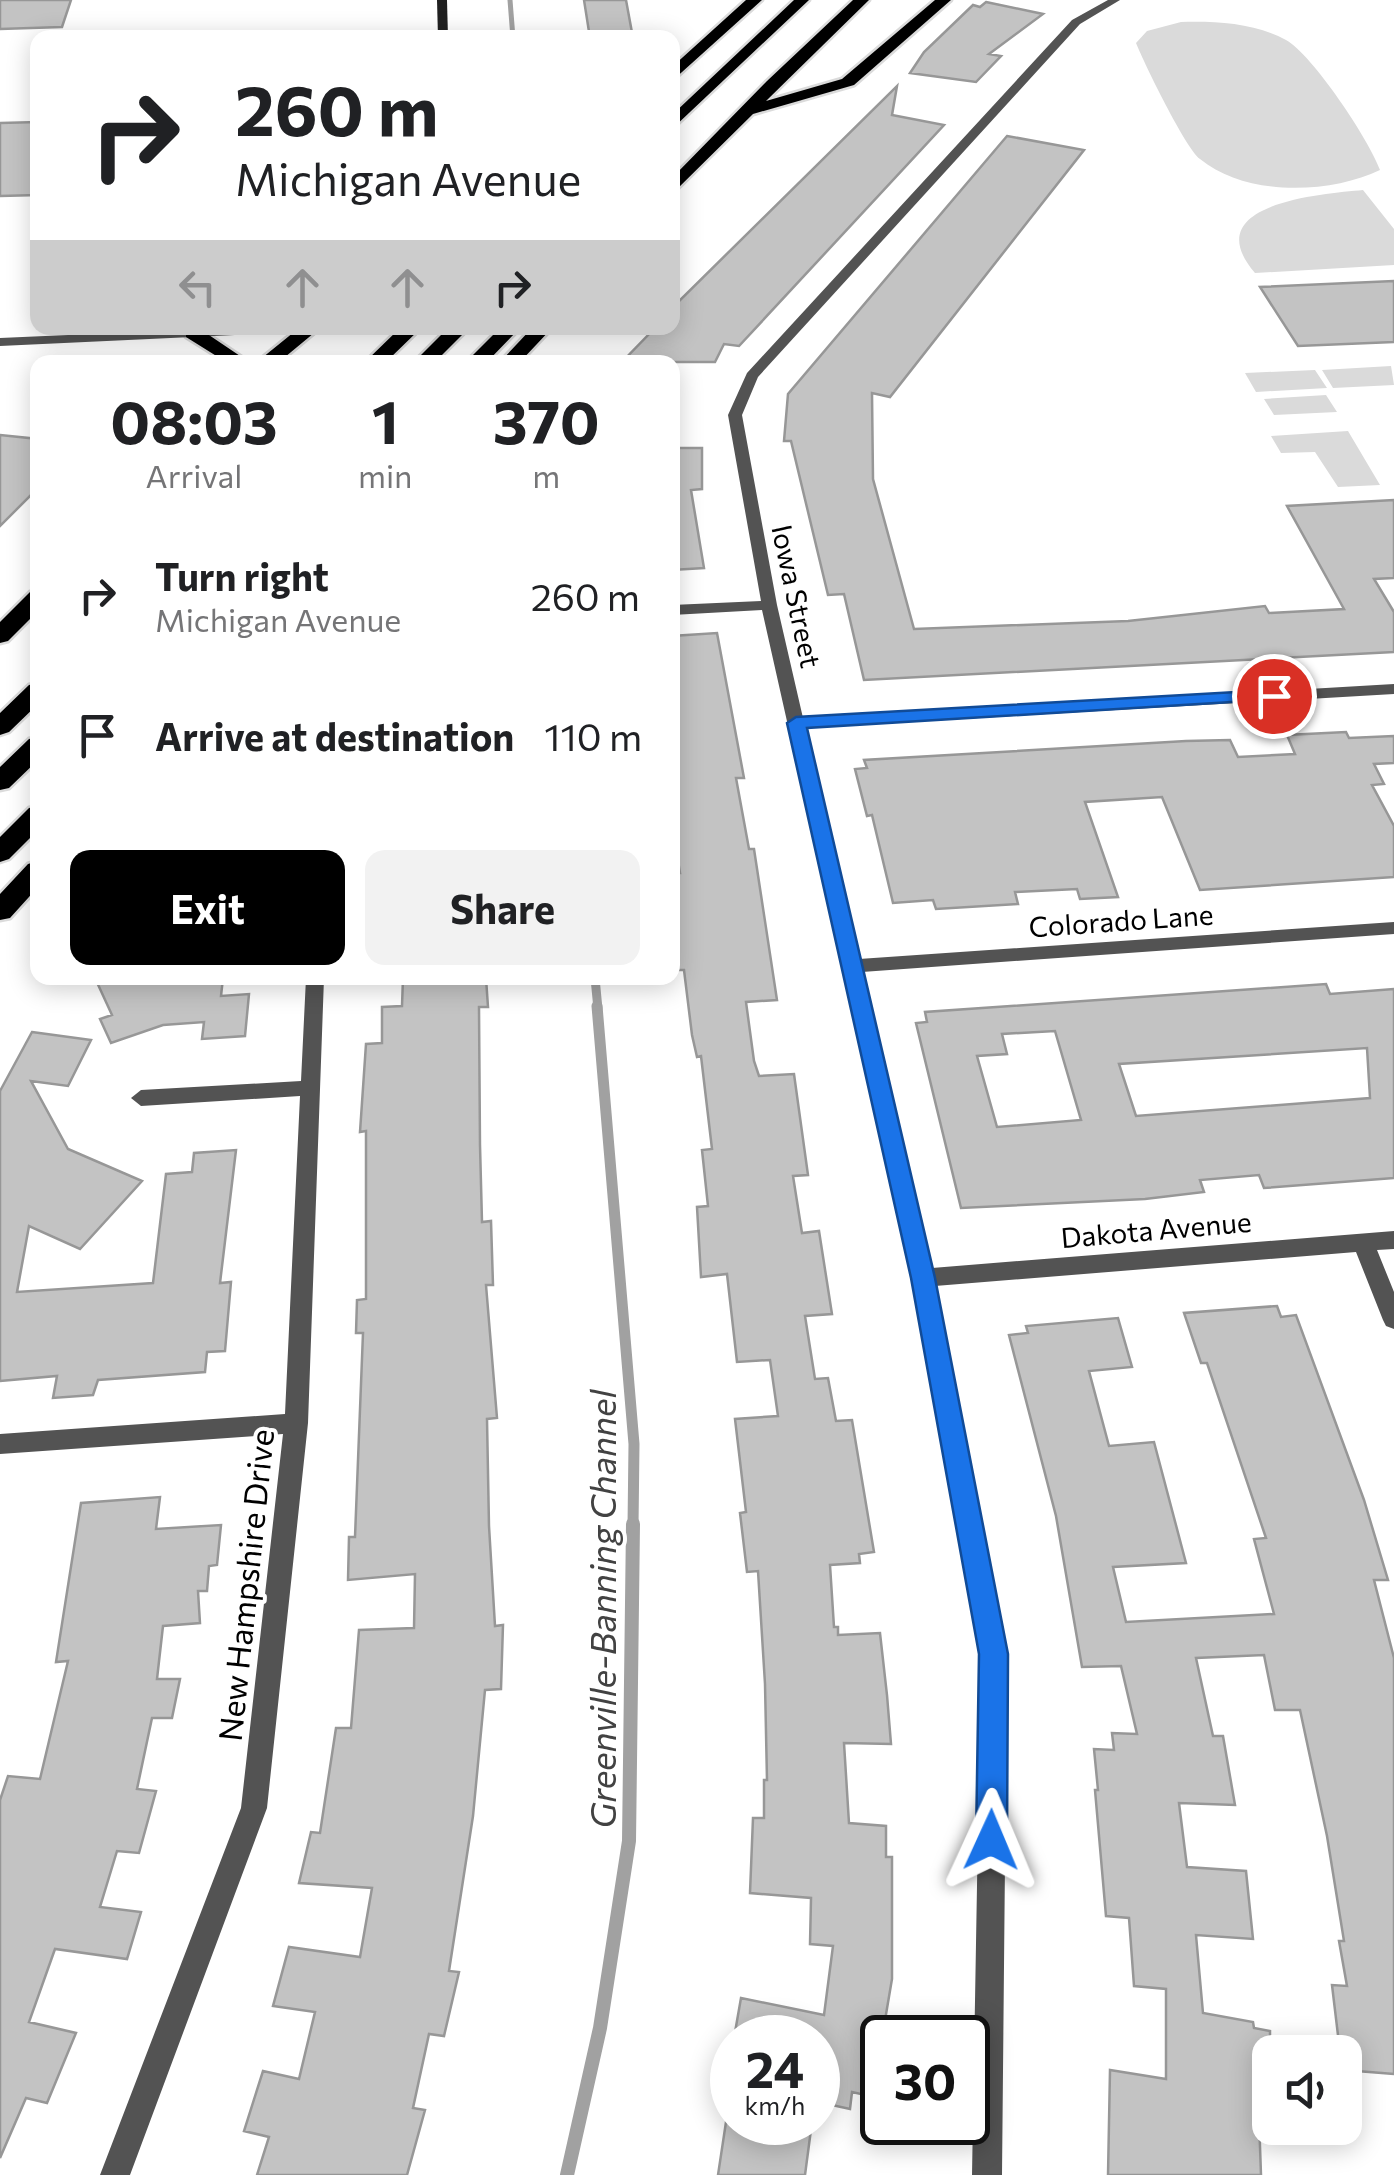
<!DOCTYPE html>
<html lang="en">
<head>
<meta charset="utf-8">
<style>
	:root { --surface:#fff; --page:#f2f2f2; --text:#202124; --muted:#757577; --accent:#000 }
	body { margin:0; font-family:Commissioner,sans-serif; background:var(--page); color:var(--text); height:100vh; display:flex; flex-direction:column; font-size:38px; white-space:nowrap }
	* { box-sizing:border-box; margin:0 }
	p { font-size:32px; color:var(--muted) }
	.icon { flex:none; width:55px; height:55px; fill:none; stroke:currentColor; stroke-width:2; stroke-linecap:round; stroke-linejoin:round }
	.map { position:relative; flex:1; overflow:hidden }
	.details { position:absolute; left:30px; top:355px; width:650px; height:630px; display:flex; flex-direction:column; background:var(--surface); border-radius:20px; box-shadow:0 5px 25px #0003 }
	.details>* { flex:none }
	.guide { position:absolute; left:30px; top:30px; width:650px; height:305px; border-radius:20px; box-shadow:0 5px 25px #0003; background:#fff; color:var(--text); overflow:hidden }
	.controls { position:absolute; left:1252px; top:2035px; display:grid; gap:20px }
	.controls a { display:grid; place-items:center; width:110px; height:110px; border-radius:20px; background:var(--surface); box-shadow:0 5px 25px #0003; font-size:50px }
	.speed { position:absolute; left:710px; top:2015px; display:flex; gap:20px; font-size:50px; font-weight:700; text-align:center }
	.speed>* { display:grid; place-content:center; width:130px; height:130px; border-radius:50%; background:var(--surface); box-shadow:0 5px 25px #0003; line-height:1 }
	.speed small { font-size:25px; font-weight:400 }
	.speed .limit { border:5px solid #111; border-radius:15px; background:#fff; color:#111 }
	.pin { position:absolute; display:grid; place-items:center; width:85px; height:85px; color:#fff; margin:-42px; border:5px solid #fff; border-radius:50%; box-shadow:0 2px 10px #0007 }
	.me { position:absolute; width:110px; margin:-55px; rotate:1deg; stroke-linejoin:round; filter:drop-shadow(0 0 8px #0008) }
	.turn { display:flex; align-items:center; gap:35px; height:210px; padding:0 40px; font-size:45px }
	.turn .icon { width:130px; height:130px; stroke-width:2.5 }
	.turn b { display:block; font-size:70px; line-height:85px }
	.lanes { display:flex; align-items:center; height:95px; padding:0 40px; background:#0003; justify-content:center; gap:50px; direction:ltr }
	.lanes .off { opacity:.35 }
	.eta { display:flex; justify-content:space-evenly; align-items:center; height:170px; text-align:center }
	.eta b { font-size:60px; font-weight:700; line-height:70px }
	.button { display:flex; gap:20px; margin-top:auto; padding:20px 40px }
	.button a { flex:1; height:115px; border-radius:20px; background:var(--accent); color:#fff; font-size:40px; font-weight:700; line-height:115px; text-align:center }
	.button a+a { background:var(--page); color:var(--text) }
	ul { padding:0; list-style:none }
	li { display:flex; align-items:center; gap:30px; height:140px; padding:0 40px }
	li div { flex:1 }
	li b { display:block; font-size:38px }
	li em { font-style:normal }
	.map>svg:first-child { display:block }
	.green { fill:#dadada }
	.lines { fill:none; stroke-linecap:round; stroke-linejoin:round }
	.stream-far3 { stroke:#a1a1a1; stroke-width:5 }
	.stream-far2 { stroke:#a1a1a1; stroke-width:9 }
	.stream-far1 { stroke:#a1a1a1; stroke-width:11 }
	.stream { stroke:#a1a1a1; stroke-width:14 }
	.building { fill:#c3c3c3; stroke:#979797; stroke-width:2.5; fill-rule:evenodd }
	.motorway-casing { stroke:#dbdbdb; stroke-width:5 }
	.minor { fill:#535353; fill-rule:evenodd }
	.tertiary { fill:#535353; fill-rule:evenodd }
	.secondary { fill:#202020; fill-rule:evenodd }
	.motorway { fill:#000; fill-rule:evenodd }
	.route { fill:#1a73e8; stroke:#114b97; stroke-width:2.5 }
	.labels { text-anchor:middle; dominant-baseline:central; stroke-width:8; stroke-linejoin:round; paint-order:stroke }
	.street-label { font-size:28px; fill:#000; stroke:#fff }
	.near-street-label { font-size:32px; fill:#000; stroke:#fff }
	.near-water-label { font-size:35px; font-style:italic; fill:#424242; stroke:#fff }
</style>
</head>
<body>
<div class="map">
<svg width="1394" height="2175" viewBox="0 0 1394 2175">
	<rect width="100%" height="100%" fill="#fff"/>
	<path class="green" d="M1181,22c35,-1 74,1 105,18 26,14 84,101 94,130 -50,24 -134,27 -180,-11 -15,-12 -55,-94 -64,-116l11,-12z
		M1363,190l31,39v36l-139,8c-60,-70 67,-79 108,-83z
		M1391,366l3,19 -61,3 -11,-18z
		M1315,370l12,18 -71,4 -11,-19z
		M1326,395l11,17 -63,3 -10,-16z
		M1348,431l32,54 -42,2 -23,-35 -34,1 -10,-17z"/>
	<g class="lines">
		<path class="stream-far3" d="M510,0l3,38"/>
		<path class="stream-far2" d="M595,978l3,31"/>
		<path class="stream-far1" d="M597,1006l37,438 -1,83"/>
		<path class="stream" d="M567,2175l33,-147 29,-187 4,-317"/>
	</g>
	<path class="building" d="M0,0h71l-9,27 -62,2z
		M584,0h42l7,38h-43z
		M986,2l57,12 -54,40 12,2 -25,26 -66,-9 14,-21 49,-47 7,2z
		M897,86l-5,29 52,10 -205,221 -15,-2 -9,18h-93l33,-34h17v-20z
		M38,122v73l-38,1v-73z
		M1007,136l77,14 -194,247 -18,-4 1,86 41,150 214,-8 137,-15 4,7 75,-4 -57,-103 107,-6v78l-20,1 20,33v40l-530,28 -20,-86 -16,1 -37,-154h-7l4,-47z
		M1394,281v61l-96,4 -38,-59z
		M0,435l38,4v49l-38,38z
		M672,448h30v41l-11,1 13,78 -32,2z
		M717,633l27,145h-8l13,71h5l23,151 -31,2 8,59 5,15 35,-2 14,101 -15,1 9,57 17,-2 13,83 -27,2 10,63 13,-1 8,43 16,-1 22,132 -15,2 1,9 -30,2 4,62h4v8l42,-2 7,62 4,49 -47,-1 5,80 37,3v31h6v122l-10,59 -3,60 -27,-6 -2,17 -32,-7v-64h-84l7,-40 83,17 9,-69 -23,-2 1,-46 -61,-5 3,-75h11v-38h3l-2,-96 -7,-113 -11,1 -7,-59 6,-1 -11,-93 43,-3 -8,-56 -33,2 -10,-88 -26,3 -4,-70 11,-1 -6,-56 10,-1 -11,-93 -4,1 -5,-22 -8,-65h-9l-3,-25v-72h8l-8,-50v-187z
		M1346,732l3,6 45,-2v27l-20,1 10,20 -12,1 22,41v51l-194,13 -38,-93 -77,5 33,95 -38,2 -3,-10 -62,3 3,12 -82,5 -3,-9 -40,3 -21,-88 -5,1 -12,-47 12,-1 -3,-8 322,-19 44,-1 8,17 57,-3 -8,-19z
		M95,978h128l-2,18 28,-2 -4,42 -43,3 2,-17 -41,3 -52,18 -11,-24 12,-4z
		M403,978h83l2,29h-9l1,138 2,77 9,-1 2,64h-7l11,133 -10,1 2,107 6,100 8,-1 -2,64 -16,1 -12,126 -24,155 10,1 -15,64 -15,-2 -16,74 12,2 -18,65h-150l12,-38 -25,-6 19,-60 36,8 16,-67 -42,-6 16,-59 71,10 12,-69 -73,-5 12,-51 9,1 16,-105h15l8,-98 55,-2 1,-54 -67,6 1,-43h6l8,-204h-7l1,-33 9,-1v-168l-6,1 6,-88 16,-1v-36l20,-1z
		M1326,984l4,10 64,-5v189l-130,10 -5,-13 -59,5 4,12 -59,7 -184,9 -45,-185 11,-1 -2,-10zM1055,1031l26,89 -84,7 -20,-71 30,-2 -5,-20zM1367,1048l3,50 -234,18 -17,-52z
		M32,1032l59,8 -23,46 -37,-5 37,68 74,32 -62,68 -51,-23 -12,66 136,-9 13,-109 26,-2 2,-19 42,-3 -16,133 11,-1 -6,69 -18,1 -2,20 -107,8 -5,15 -40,3 4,-22 -57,5v-290z
		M1277,1306l4,11 15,-2 68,185 24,80h-14l20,78v416l-49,-4v-18h-5l-8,-67 15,1 -8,-45h5l-17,-105 -27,-126h-25l-11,-55 -68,3 17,78h10l12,69 -56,-2 8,64 59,4 7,68 -57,-4 7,78 50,9 1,6 16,3v61l-12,-3 3,86h-153l2,-105 56,9v-90l-32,-3 -5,-68 -23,-2 -11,-126h3l-4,-41 20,1 -2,-17 25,1 -16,-68 -39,1 -26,-151 -47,-181 19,-2 -2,-7 92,-8 14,49 -43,4 20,75 45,-4 32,121 -73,4 13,55 148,-8 -20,-75 12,-1 -59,-175h-6l-17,-50z
		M160,1497l-4,32 65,-4 -4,40 -8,1 -2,25h-9l2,32 -37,3 -6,53h23l-8,39h-20l-15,71 19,2 -17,62 -22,-2 -17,56 41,5 -14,47 -72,-10 -26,73 47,11 -29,70 -21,-5 -26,60v-358l8,-24 32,3 28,-118 -12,1 25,-159z
		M726,2122h86l-7,53h-87z"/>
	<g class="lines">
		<g class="motorway-casing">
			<path id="motorway" d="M746,0h16l-90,81v-14z
				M794,0h15l-137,129v-14z
				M853,0h16l-103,101 76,-22 93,-79h16l-97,85 -101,29 -81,80v-16l95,-97z
				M299,328h21l-41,34h-22z
				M400,328h21l-35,34h-21z
				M448,328h21l-34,34h-21z
				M500,328h20l-33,34h-21z
				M532,328h20l-32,34h-20z
				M186,329h14l49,33h-23l-40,-25z
				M38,590v21l-30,30 -8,2v-21l30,-30z
				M38,683v21l-29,28 -9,3v-22l29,-28z
				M38,737v23l-29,28 -9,2v-23l29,-28z
				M38,806v24l-29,29 -9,3v-25l29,-29z
				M38,861v26l-28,31 -10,2v-26l28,-30z"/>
		</g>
		<path class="minor" d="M1108,0h12l-40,24 -322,353 -16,38 35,190 26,113 591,-34v10l-589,34 54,231 535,-37v12l-532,38 70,296 462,-37v18l-17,1 17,42v37l-8,-3 -3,-6 -27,-68 -421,34 72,368 -5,521h-30l9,-521 -69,-376 -150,-668 -90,5v-10l89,-4 -33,-186 19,-42 325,-353z
			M306,978h18l-16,445 -41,385 -137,367h-30l141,-367 42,-374 -283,20v-20l285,-20 15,-318 -159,10 -10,-8 10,-8 160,-9z"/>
		<path class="tertiary" d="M227,328h78l-6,4 -299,14v-8z"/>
		<path class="secondary" d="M437,0h10l1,38h-10z"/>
		<use href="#motorway" class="motorway"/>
	</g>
	<path class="route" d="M1274,690l10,6 -3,3 -474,29 128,550 73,376 -1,186 -5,11 -11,5 -11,-5 -4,-11 3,-186 -68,-376 -124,-555 9,-6z"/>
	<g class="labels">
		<g class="street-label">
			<text transform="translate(797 596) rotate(78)">Iowa Street</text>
			<text transform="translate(1121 920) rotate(-4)">Colorado Lane</text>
			<text transform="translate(1156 1229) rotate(-5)">Dakota Avenue</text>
		</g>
		<g class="near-street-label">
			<text transform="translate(245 1585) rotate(-84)">New Hampshire Drive</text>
		</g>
		<g class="near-water-label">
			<text transform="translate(601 1609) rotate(-90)">Greenville-Banning Channel</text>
		</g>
	</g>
</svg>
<div class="controls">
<a><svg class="icon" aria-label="sound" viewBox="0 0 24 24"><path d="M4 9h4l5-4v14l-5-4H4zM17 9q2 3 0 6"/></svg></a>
</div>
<div class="speed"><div>24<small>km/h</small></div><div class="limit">30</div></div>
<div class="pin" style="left:1274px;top:696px;background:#d93025"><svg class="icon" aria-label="arrive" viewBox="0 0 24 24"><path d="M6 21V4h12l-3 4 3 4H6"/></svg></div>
<svg class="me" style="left:991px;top:1840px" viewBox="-20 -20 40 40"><path d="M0-17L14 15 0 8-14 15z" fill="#1a73e8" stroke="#fff" stroke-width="4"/></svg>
<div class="guide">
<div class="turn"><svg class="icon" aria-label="right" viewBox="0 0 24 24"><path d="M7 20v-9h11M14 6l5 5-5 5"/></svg><div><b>260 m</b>Michigan Avenue</div></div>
<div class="lanes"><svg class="icon off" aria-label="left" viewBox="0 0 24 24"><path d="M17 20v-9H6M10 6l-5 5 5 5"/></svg><svg class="icon off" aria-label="ahead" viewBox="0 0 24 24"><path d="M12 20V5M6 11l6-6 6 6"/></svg><svg class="icon off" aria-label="ahead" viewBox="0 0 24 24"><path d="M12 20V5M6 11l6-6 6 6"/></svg><svg class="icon" aria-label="right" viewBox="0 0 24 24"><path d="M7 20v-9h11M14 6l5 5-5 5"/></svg></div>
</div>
<section class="details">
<div class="eta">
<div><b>08:03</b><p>Arrival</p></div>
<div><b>1</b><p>min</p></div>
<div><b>370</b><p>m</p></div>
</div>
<ul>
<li><svg class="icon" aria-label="right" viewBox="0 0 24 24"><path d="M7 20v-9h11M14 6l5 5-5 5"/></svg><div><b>Turn right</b><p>Michigan Avenue</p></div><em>260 m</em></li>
<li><svg class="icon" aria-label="arrive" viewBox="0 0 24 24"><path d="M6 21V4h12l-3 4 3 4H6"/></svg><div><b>Arrive at destination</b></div><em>110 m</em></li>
</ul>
<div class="button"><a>Exit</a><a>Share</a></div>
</section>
</div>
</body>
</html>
